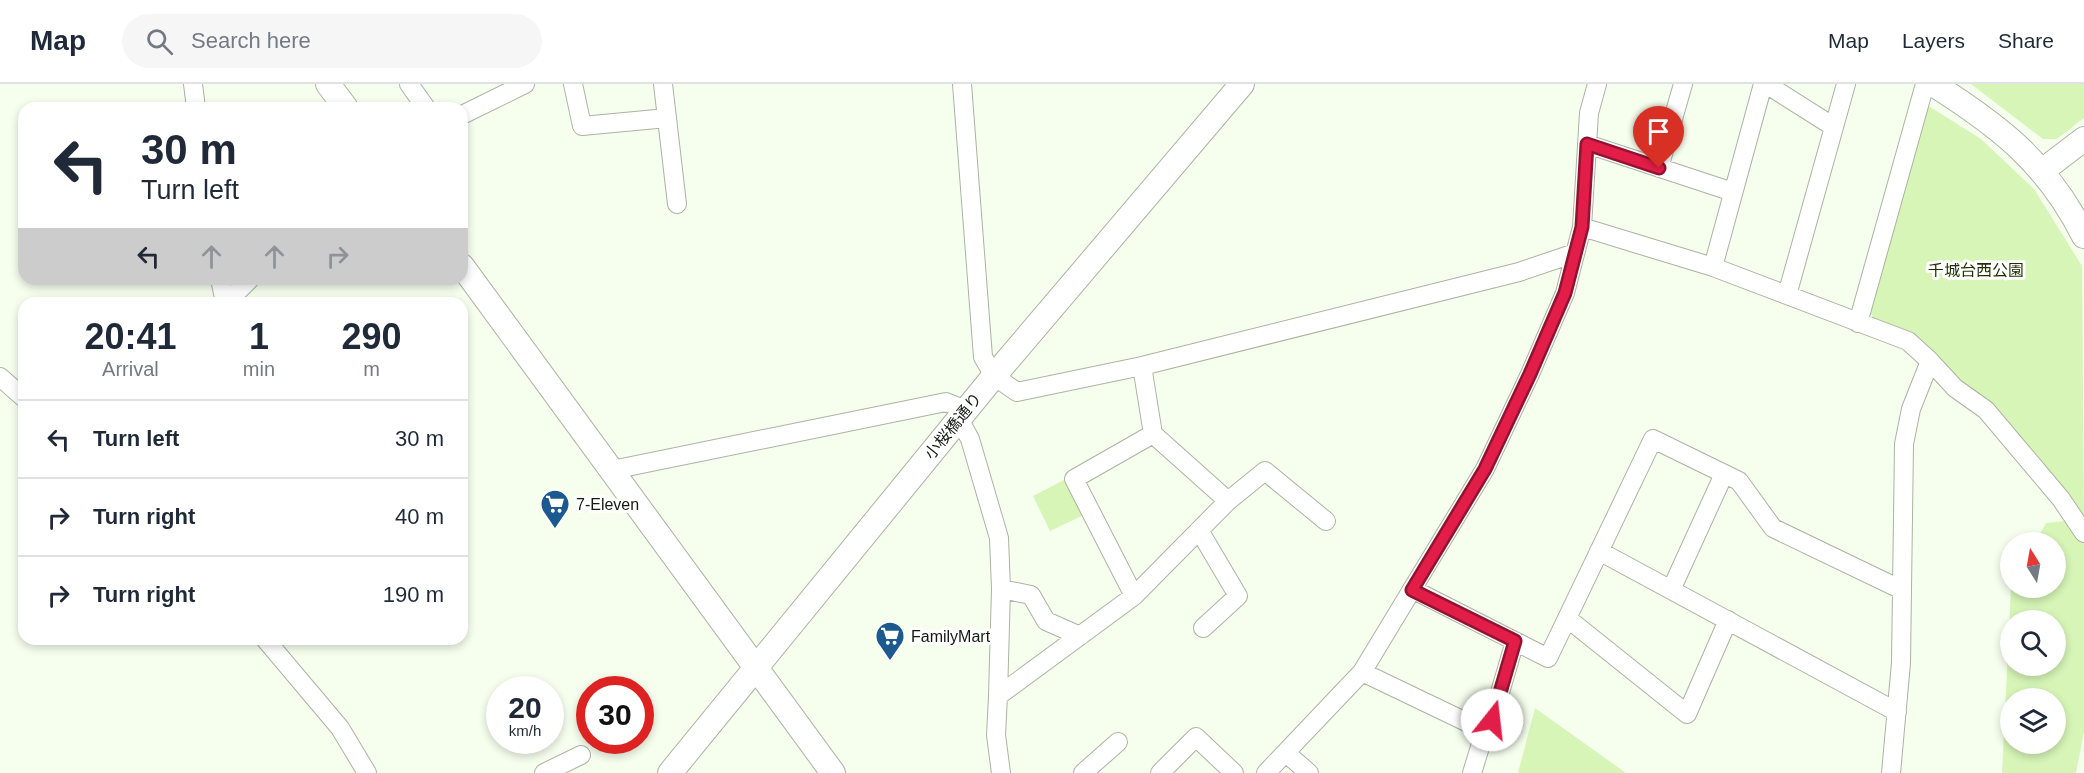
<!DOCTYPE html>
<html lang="en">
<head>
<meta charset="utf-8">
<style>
	:root { --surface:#fff; --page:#f6f6f7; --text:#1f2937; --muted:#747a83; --line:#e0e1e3 }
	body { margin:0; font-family:Arial,"Noto Sans JP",sans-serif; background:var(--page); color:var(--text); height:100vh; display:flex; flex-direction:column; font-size:22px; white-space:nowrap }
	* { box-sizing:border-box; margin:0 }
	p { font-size:20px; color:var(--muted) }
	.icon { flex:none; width:33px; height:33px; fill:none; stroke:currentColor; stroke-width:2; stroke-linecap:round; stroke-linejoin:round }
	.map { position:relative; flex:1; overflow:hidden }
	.drawer { position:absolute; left:18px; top:213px; width:450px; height:348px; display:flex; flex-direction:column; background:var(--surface); border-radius:18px; box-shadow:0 3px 9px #0003 }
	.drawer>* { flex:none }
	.top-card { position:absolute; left:18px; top:18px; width:450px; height:183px; border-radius:18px; box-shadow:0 3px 9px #0003; background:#fff; color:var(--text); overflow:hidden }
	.needle { width:39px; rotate:349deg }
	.tools { position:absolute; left:2000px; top:448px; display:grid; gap:12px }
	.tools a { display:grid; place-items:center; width:66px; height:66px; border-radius:50%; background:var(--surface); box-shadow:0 3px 9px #0003; font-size:30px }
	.speed { position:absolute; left:486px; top:592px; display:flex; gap:12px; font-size:30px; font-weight:700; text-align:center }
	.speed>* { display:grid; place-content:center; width:78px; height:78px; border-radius:50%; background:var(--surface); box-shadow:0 3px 9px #0003; line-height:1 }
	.speed small { font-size:15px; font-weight:400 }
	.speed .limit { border:9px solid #d22; background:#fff; color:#111 }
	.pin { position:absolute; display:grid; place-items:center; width:51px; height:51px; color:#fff; margin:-62px -26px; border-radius:50% 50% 50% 0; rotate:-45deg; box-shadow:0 0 6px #0007 }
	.pin .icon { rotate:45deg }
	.me { position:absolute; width:66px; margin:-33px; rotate:16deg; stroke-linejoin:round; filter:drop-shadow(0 0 4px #0008) }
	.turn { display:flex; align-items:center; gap:21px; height:126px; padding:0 24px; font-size:27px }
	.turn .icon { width:78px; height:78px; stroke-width:2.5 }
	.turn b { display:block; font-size:42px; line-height:51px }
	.lanes { display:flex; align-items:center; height:57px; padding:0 24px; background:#0003; justify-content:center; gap:30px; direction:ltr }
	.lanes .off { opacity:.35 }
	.eta { display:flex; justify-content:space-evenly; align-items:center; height:102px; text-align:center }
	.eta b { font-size:36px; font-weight:700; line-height:42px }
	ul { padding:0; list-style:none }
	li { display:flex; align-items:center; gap:18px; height:78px; padding:0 24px; border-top:2px solid var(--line) }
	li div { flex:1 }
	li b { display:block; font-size:22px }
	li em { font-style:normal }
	header { display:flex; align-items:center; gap:36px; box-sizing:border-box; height:84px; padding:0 30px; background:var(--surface); border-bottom:2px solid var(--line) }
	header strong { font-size:28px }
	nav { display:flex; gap:33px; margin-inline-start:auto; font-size:21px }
	.search { width:420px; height:54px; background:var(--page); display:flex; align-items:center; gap:15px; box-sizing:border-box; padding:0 21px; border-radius:33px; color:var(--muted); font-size:22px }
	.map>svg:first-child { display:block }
	.green { fill:#d6f5b7; fill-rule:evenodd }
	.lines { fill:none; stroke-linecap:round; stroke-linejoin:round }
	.minor-casing { stroke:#abb3a3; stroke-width:20 }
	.tertiary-casing { stroke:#abb3a3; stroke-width:26 }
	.minor { stroke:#fff; stroke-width:18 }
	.tertiary { stroke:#fff; stroke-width:24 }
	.route-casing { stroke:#92132f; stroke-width:15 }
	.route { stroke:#e11d48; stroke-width:10 }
	.labels { text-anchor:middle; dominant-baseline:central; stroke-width:6; stroke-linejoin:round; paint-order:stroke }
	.park-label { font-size:16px; fill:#1d3100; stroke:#fff }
	.street-label { font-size:16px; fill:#161913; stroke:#fff }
	.poi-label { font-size:16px; fill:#161913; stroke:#fff; text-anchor:start }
</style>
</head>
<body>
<header>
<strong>Map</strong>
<div class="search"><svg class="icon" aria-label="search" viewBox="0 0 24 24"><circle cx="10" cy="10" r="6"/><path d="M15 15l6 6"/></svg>Search here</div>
<nav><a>Map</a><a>Layers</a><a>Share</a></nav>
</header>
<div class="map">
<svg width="2084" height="689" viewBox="0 0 2084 689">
	<rect width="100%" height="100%" fill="#f6ffee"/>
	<path class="green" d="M1971,0h113v34l-27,21h-14z
		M1927,21l54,34 53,50 48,77 2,252 -93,-108 -119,-92 -2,-9z
		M1066,395l18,36 -34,16 -17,-35z
		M2084,435v213l-8,41h-74l9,-185h44v-45h-20l11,-20zM2010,537h45v45h-45zM2010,615h45v45h-45z
		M1535,624l91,65h-108z"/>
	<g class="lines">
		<g class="minor-casing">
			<path id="minor" d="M193,0l3,24
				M409,0l17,24
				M573,0l9,42 85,-8
				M663,0l14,120
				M962,0l21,273 11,19 23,16 125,-26 11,68 75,67
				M1766,0l68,43
				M462,31l63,-31
				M1587,60l146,48
				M1659,84l24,-84
				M1582,143l131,40 195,74 22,20 -19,48 -7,35 -3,219 -10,110
				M1713,183l50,-183
				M220,195l5,24
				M1787,211l59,-211
				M226,219l24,-24
				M1858,239l67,-239
				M1930,277l25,27 31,22 75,89 23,34
				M1142,282l377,-94 56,-19
				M0,293l24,21
				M959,335l11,20 29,99 2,51
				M612,386l334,-68 20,8
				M1199,446l39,66 -35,32
				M1599,467l298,161
				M1412,505l136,69 105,-219 86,42 34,47 129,62
				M1671,506l53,-116
				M1134,512l-60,-117 79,-45
				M1567,534l120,96 41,-94
				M265,555l75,89 27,45
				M1362,588l123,59 7,-11 23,-79
				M998,612l3,-107 30,6 15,26 34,15
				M1286,669l23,20
				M544,689l37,-18
				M1001,689l-5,-38 2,-39 136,-100 94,-95 37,-30 61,50
				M1083,689l35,-31
				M1160,689l36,-36 38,36
				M1266,689l96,-101 123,-203 45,-95 35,-81 17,-66 7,-114 8,-29
				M1472,689l13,-42"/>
		</g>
		<g class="tertiary-casing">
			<path id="tertiary" d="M328,0l18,24
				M1933,0c68,43 114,79 151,152
				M2042,87l42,-32
				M462,182l371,507
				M670,689l324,-397 248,-292"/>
		</g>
		<use href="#minor" class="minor"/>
		<use href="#tertiary" class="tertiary"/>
	</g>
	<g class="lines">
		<g class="route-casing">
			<path id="route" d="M1492,636l23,-79 -103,-51 73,-121 45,-95 35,-81 17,-66 5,-83 72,24"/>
		</g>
		<use href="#route" class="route"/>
	</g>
	<defs>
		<g id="supermarket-pin" transform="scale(1.5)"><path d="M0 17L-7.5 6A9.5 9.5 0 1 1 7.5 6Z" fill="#1b598f" stroke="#fff"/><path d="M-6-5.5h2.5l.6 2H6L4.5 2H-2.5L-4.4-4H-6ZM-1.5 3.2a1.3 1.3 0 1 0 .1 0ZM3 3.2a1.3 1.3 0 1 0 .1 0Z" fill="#fff"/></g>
	</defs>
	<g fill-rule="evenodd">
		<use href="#supermarket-pin" x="555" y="420"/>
		<use href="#supermarket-pin" x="890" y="552"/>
	</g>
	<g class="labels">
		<g class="park-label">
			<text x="1976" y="186">千城台西公園</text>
		</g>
		<g class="street-label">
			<text transform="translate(953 342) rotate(-51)">小桜橋通り</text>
		</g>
		<g class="poi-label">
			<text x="576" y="420">7-Eleven</text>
			<text x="911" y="552">FamilyMart</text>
		</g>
	</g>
</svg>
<div class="tools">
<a><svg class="needle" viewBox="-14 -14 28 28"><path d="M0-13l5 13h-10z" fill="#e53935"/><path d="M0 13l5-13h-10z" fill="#747a83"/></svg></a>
<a><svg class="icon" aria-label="search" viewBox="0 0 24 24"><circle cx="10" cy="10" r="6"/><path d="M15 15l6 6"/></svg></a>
<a><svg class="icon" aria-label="layers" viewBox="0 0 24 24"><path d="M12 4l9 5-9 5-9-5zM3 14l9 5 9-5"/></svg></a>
</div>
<div class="speed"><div>20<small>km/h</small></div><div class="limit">30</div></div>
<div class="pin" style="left:1659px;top:84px;background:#d93025"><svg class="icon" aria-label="arrive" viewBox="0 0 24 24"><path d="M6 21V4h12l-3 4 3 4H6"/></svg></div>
<svg class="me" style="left:1492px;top:636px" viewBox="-20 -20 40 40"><circle r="19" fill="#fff"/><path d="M0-13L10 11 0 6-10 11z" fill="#e11d48"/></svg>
<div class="top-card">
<div class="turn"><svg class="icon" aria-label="left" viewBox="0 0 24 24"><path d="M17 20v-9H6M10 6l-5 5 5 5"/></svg><div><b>30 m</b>Turn left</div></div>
<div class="lanes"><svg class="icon" aria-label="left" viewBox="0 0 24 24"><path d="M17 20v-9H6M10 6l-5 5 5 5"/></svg><svg class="icon off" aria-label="ahead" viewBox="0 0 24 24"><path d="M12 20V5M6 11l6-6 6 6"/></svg><svg class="icon off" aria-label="ahead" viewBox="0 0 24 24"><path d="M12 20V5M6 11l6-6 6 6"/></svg><svg class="icon off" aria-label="right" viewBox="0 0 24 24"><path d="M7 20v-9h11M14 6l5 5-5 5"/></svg></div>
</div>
<section class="drawer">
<div class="eta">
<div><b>20:41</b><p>Arrival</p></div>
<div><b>1</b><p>min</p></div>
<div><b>290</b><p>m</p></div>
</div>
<ul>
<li><svg class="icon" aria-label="left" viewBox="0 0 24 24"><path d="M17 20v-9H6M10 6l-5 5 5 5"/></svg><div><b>Turn left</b></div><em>30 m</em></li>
<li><svg class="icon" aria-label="right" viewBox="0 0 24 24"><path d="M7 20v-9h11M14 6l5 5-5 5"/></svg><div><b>Turn right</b></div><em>40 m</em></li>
<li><svg class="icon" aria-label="right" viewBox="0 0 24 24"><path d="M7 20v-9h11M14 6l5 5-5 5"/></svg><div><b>Turn right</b></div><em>190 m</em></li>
</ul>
</section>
</div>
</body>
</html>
